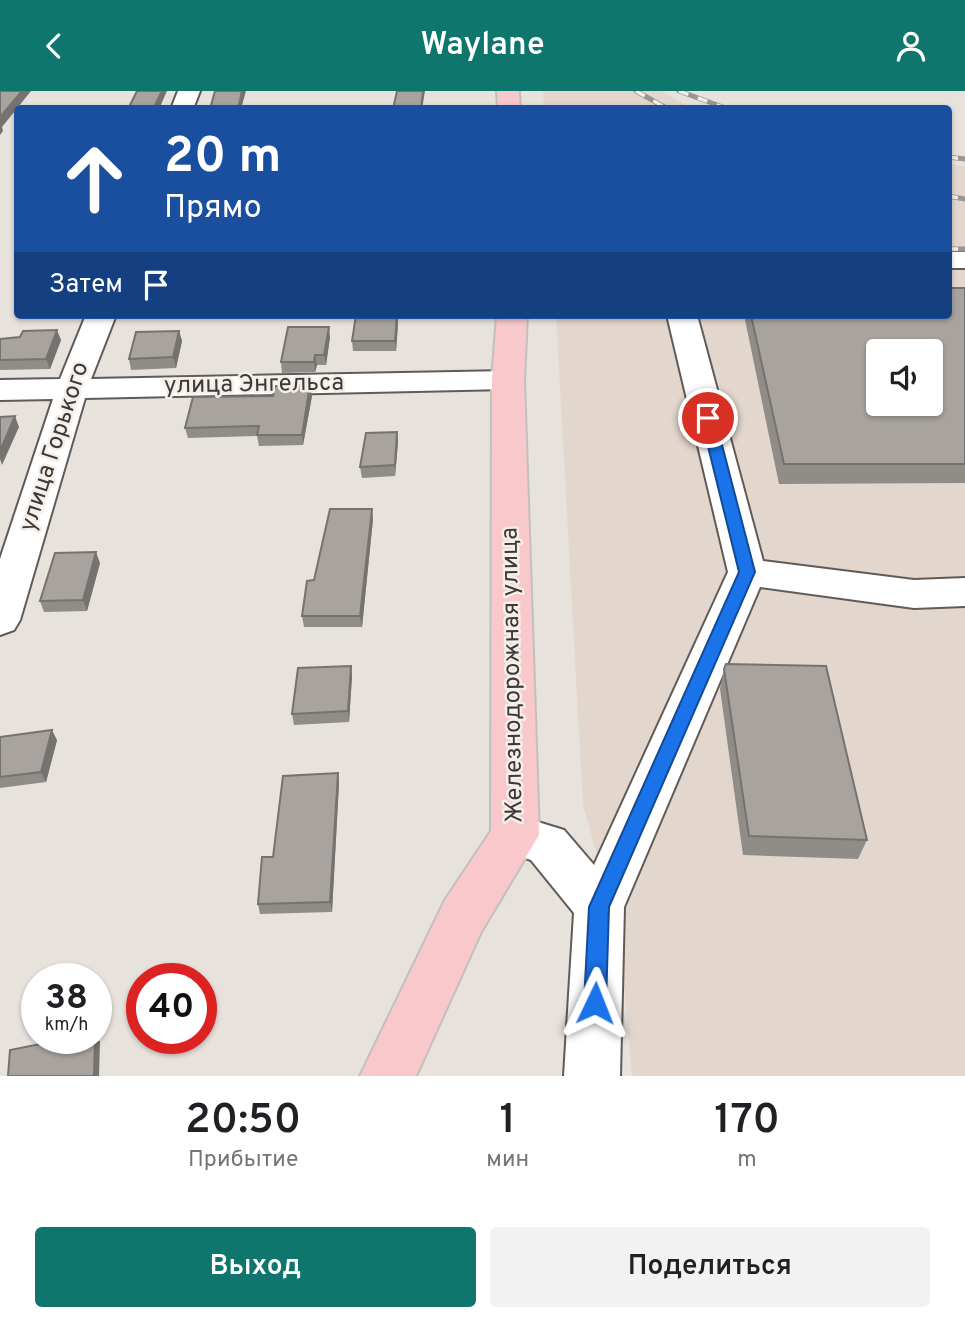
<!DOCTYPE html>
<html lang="ru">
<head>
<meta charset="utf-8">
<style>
	:root { --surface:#fff; --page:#f2f2f2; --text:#202124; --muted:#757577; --accent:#0f766e }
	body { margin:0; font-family:Overpass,sans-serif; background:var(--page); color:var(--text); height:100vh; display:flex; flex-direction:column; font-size:26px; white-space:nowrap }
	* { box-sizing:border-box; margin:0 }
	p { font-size:23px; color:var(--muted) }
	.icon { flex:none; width:38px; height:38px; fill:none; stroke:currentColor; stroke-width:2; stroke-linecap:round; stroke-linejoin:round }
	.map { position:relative; height:985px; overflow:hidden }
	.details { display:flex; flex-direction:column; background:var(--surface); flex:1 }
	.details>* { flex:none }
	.hud { position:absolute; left:14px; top:14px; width:938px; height:214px; border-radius:7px; box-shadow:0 2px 5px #0004; background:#1a4fa0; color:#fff; overflow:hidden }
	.tools { position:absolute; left:866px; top:248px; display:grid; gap:14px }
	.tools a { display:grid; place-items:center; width:77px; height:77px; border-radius:7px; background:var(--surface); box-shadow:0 2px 5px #0004; font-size:35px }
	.speed { position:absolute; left:21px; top:872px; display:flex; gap:14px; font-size:35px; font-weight:700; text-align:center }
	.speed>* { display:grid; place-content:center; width:91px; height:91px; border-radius:50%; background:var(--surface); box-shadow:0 2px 5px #0004; line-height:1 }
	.speed small { font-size:18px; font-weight:400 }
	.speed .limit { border:10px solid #d22; background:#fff; color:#111 }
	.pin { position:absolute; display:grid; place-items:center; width:60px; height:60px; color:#fff; margin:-30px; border:4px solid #fff; border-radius:50%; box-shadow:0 2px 7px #0007 }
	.me { position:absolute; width:77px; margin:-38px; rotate:2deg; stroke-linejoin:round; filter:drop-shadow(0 0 5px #0008) }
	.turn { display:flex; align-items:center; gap:24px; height:147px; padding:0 35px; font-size:32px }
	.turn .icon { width:91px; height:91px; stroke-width:2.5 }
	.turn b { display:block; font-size:49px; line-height:60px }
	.then { display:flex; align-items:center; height:66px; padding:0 35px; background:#0003; gap:14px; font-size:26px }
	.eta { display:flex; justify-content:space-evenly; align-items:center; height:119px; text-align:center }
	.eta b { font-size:42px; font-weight:600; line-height:49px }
	.primary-button { display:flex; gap:14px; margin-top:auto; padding:14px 35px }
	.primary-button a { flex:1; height:80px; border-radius:7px; background:var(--accent); color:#fff; font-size:28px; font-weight:600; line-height:80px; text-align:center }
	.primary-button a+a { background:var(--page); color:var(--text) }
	header { display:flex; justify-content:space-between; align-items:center; height:91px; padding:0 35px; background:var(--accent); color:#fff; font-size:32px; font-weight:600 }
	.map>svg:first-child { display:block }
	.built { fill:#e3d6cd; fill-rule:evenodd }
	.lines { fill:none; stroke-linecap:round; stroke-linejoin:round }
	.minor-casing { stroke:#605b57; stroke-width:4 }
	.major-casing { stroke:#c1c0bf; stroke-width:4 }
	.minor { fill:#fff; fill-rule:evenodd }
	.major { fill:#f8c8ca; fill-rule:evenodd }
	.rail-casing { stroke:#999591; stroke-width:5 }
	.rail { stroke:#f5efea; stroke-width:3.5; stroke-dasharray:10; stroke-linecap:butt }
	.wall { fill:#908c88 }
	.shaded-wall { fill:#76726f }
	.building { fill:#a8a39e; stroke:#76726f; stroke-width:2; fill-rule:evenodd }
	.route { fill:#1a73e8; stroke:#114b97; stroke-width:2 }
	.labels { text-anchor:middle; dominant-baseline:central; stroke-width:5; stroke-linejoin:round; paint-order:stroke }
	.street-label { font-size:24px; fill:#3c3938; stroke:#f5efea }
</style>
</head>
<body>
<header><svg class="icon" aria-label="back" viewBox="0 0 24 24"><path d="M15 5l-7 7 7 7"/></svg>Waylane<svg class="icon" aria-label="person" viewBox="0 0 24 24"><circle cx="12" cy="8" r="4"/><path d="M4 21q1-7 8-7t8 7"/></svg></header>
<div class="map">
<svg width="965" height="985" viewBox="0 0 965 985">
	<rect width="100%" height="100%" fill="#e8e2dd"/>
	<path class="built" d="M543,0h119l28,17h-146z
		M949,73l16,2v910h-333l-13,-143 -36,-128 -27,-490h392zM878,261h53v52h-53z"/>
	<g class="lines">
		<g class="minor-casing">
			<path id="minor" d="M178,0h22l-7,18h-22z
				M948,161h17v16h-17z
				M86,224h30l-25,64 417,-8 11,2 5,7 -5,7 -11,2 -423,9 -65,222 -6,10 -14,5v-76l53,-160 -53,1v-20l60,-1z
				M667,224h30l66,246 151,19 51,-2v28l-51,2 -154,-21 -136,320 -4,169h-56l10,-163 -43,-53 -33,-11 -7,-14 7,-14 17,-6 49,15 30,35 134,-293z"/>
		</g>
		<g class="major-casing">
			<path id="major" d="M497,0h22l1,18h-22z
				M497,224h30l-3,65 15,455 -58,97 -65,144h-56l85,-176 46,-69 1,-451z"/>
		</g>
		<use href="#minor" class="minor"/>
		<use href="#major" class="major"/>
		<g class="rail-casing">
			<path id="rail" d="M636,0l32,18
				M679,0l49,18
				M948,66l17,2
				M948,105l17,3
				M948,158h17"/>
		</g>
		<use href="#rail" class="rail"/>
	</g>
	<path class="wall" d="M965,197v195l-186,1 -35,-169h204z
		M398,233l-2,27h-43l-1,-10z
		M179,240l3,10 -6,27 -45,2 -2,-11z
		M20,246l41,3 -11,29 -50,1v-31z
		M330,246l-4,28h-9l-2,7 -33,1 -1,-11z
		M273,305h39l-9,49 -44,1 -2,-10 -69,2 -3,-10z
		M397,341l1,10 -3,34 -33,2 -2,-11z
		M373,428l-11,108h-58l-2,-11 12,-36z
		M100,472l-13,48 -43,1 -4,-11z
		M351,575l1,10 -3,46 -55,3 -2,-11z
		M724,578l143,171 -9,19 -115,-4 -23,-166z
		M0,646l57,3 -11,42 -46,6z
		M338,682l1,10 -7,129 -72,2 -2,-10 15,-47z"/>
	<path class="shaded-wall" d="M22,0h9l-29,36 1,4 -3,4v-18z
		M162,0h5l-8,18h-6z
		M242,0h4l-5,18h-3z
		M423,0h2l-3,18h-1z
		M397,224l1,9 -2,27 -1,-10z
		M329,236l1,10 -4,28 -2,-10z
		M57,239l4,10 -11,29 -4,-10z
		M179,240l3,10 -6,27 -3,-11z
		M315,264l2,10 -2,7 -1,-10z
		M310,294l2,11 -9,49 -1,-10z
		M15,325l4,11 -17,38 -2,-6v-8z
		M397,341l1,10 -3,34v-11z
		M372,418l1,10 -11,108 -2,-11z
		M96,461l4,11 -13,48 -4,-11z
		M351,575l1,10 -3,46 -1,-11z
		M52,639l5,10 -11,42 -5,-10z
		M338,682l1,10 -7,129 -2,-10z
		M96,944l4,7 -1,34h-5l1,-38h1z"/>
	<path class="building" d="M0,0h22l-22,26z
		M137,0h25l-9,18h-25z
		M215,0h27l-4,18h-28z
		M397,0h26l-2,18h-28z
		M948,197h17v176h-181l-33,-149h197zM878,261h53v52h-53z
		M356,224h41l-2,26h-43z
		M288,236h41l-5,28h-9l-1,7h-33z
		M57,239l-11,29 -46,1v-21l20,-2 3,-6z
		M179,240l-6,26 -44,2 7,-27z
		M310,294l-8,50h-45l2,-9 -74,2 8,-31 80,-1 2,-10z
		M15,325l-15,35v-34z
		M397,341l-2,33 -35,2 6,-34z
		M330,418h42l-12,107h-58l5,-35 7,-1z
		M96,461l-13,48 -43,1 15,-48z
		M726,573l100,2 41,174 -118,-4 -25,-167z
		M351,575l-3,45 -56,3 6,-46z
		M52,639l-11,42 -41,5v-40z
		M338,682l-8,129 -72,2 4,-47h11l10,-81z
		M70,947h25l-1,38h-86l2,-26z"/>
	<path class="route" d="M708,323l7,4 40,154 -146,335 -3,96 -3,8 -8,3 -7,-3 -4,-8 5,-96 150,-335 -38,-154z"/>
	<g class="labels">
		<g class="street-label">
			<text transform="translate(254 294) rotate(-1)">улица Энгельса</text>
			<text transform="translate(55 356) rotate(-72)">улица Горького</text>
			<text transform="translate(513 584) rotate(-91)">Железнодорожная улица</text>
		</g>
	</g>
</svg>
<div class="tools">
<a><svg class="icon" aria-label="sound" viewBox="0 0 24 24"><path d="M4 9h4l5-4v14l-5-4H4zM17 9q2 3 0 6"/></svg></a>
</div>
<div class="speed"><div>38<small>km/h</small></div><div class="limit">40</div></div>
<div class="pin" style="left:708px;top:327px;background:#d93025"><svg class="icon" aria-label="arrive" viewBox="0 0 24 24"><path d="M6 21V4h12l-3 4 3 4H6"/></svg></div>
<svg class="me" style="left:595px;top:912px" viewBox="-20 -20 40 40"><path d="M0-17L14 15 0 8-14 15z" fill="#1a73e8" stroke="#fff" stroke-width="4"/></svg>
<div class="hud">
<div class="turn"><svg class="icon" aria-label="ahead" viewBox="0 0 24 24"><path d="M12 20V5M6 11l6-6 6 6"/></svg><div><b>20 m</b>Прямо</div></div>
<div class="then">Затем<svg class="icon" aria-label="arrive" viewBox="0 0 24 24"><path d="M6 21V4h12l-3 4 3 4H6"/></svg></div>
</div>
</div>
<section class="details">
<div class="eta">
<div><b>20:50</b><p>Прибытие</p></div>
<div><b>1</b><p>мин</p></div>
<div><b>170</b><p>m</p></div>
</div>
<div class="primary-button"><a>Выход</a><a>Поделиться</a></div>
</section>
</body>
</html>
